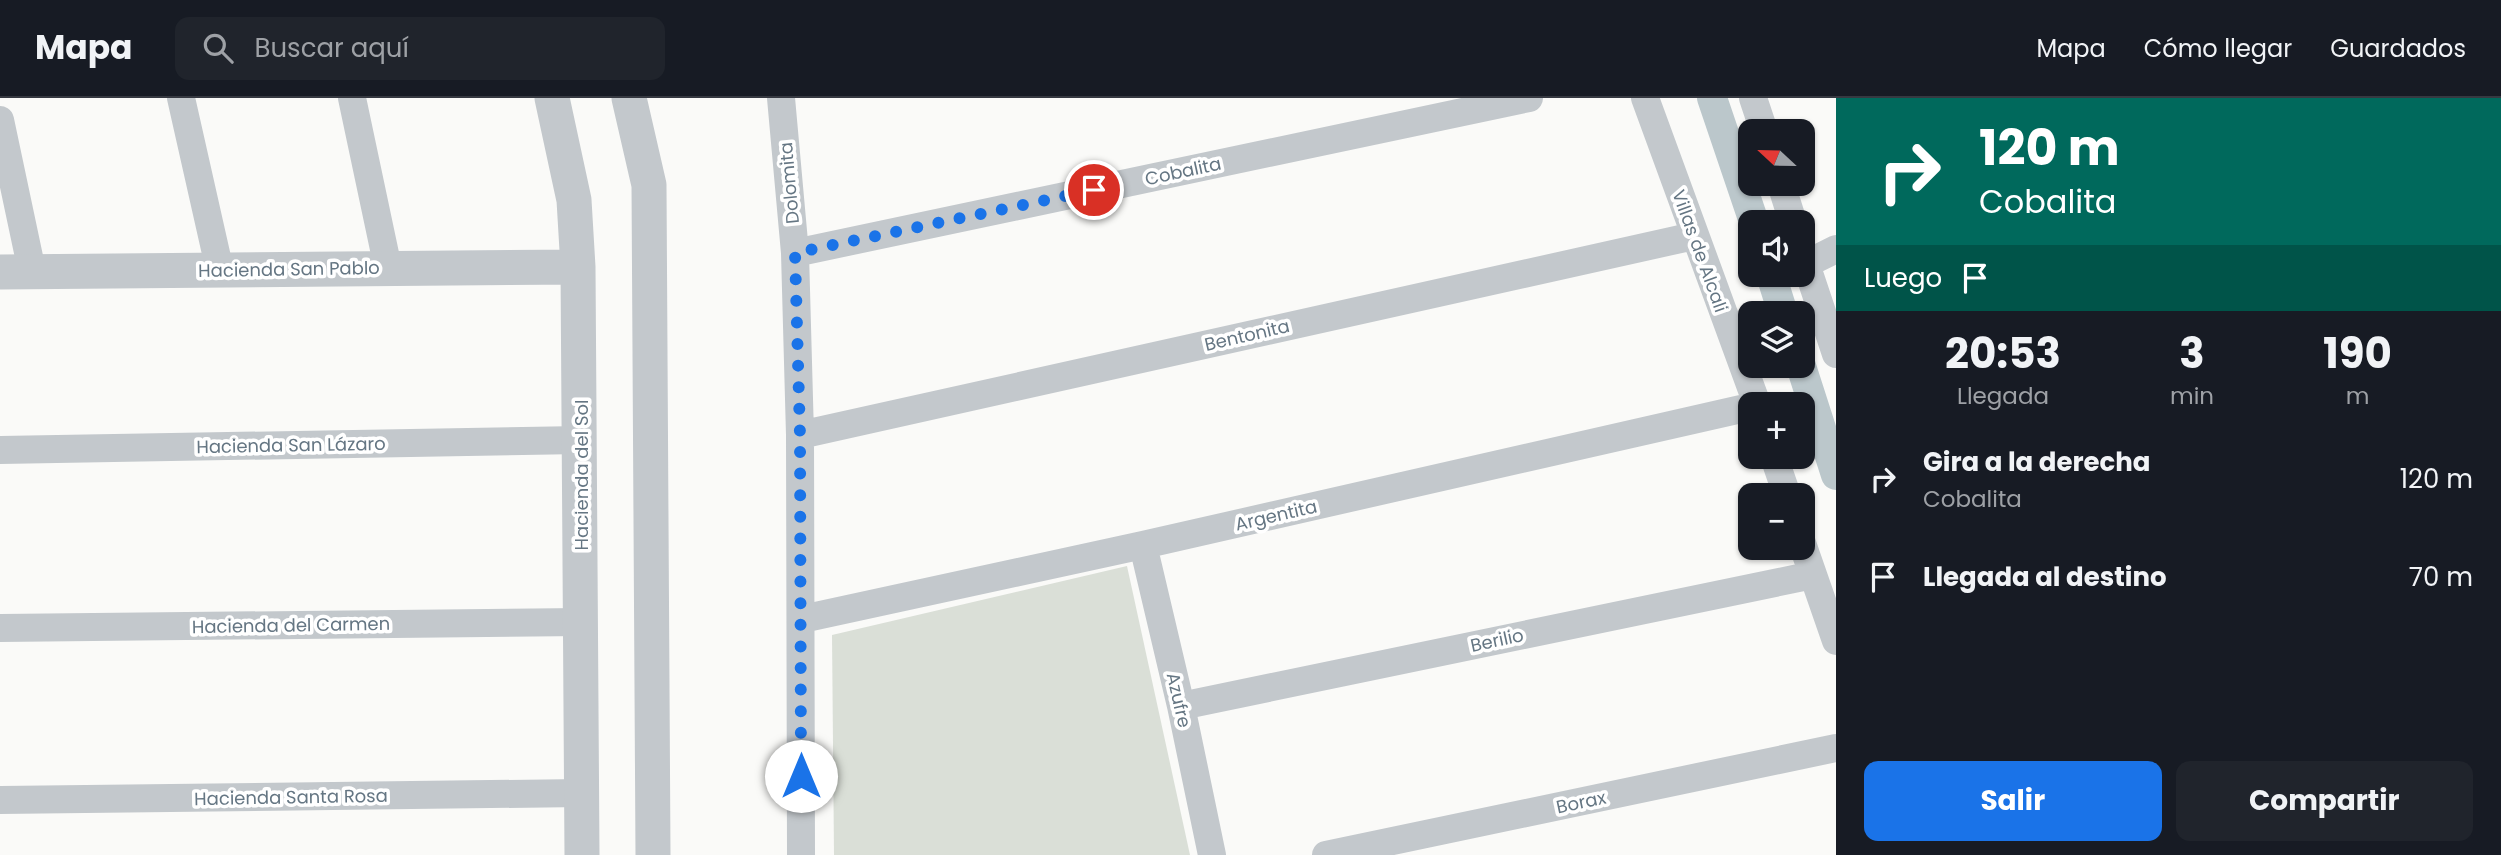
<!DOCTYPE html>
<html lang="es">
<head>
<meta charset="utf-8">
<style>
	:root { --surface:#171b24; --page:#20242c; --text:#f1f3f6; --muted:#9ea1a6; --line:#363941; --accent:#1a73e8 }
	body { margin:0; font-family:Poppins,sans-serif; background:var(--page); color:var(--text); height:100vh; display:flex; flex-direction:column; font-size:26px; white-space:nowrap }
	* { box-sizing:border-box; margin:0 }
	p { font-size:23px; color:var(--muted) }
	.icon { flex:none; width:38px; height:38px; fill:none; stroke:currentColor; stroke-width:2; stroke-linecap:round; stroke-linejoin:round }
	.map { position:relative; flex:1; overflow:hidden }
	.sheet { display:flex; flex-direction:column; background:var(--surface); width:665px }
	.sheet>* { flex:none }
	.hud { background:#00695c; color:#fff; overflow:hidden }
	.needle { width:46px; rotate:292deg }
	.controls { position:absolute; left:1738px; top:21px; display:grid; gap:14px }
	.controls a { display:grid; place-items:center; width:77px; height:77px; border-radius:14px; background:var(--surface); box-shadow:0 2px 5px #0004; font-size:35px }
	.pin { position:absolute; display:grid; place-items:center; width:60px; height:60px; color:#fff; margin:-30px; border:4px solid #fff; border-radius:50%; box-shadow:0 2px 7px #0007 }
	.me { position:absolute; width:77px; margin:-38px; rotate:0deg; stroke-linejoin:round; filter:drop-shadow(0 0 5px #0008) }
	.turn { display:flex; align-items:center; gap:24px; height:147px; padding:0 28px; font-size:32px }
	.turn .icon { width:91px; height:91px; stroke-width:2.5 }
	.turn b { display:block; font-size:49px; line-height:60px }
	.then { display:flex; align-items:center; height:66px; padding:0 28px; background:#0003; gap:14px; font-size:26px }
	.eta { display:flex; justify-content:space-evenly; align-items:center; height:119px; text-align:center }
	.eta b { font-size:42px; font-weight:700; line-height:49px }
	.cta { display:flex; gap:14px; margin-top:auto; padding:14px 28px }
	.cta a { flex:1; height:80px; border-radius:14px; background:var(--accent); color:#fff; font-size:28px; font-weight:700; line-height:80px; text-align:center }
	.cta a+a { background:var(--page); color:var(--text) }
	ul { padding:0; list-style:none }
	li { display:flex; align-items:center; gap:21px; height:98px; padding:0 28px }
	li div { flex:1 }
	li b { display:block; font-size:26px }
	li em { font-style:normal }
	header { display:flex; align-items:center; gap:42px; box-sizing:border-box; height:98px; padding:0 35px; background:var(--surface); border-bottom:2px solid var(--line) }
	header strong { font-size:33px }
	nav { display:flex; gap:38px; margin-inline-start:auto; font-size:24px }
	.search { width:490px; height:63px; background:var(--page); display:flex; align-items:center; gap:18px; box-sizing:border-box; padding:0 24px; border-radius:14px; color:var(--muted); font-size:26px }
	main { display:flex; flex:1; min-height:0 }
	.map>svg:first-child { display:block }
	.green { fill:#dadfd7 }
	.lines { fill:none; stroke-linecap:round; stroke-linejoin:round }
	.canal { stroke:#bbc7cb; stroke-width:30 }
	.minor { stroke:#c3c8cc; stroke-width:28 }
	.tertiary { stroke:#c3c8cc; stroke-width:35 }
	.route { stroke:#1a73e8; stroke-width:12; stroke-dasharray:0 21.6 }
	.labels { text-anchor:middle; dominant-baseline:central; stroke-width:7; stroke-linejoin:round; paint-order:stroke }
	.street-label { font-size:18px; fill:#657683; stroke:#fff }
</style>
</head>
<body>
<header>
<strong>Mapa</strong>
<div class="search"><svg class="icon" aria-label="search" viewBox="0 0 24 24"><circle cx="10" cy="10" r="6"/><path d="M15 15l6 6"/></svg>Buscar aquí</div>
<nav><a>Mapa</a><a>Cómo llegar</a><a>Guardados</a></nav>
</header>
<main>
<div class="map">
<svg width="1836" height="757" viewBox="0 0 1836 757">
	<rect width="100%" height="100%" fill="#fafaf8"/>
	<path class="green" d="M1127,468l63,289h-356l-2,-220z"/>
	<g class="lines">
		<path class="canal" d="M1712,0l42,124
			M1771,177l12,38
			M1801,268l35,109"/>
		<path class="minor" d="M181,0l39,173
			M352,0l36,170
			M781,0l14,155 5,182 1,420
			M1645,0l112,306
			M1753,0l11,33
			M0,22l32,151
			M1781,86l12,38
			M1802,154l34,102
			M795,155l734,-155
			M1806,166l30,-15
			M800,337l894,-199
			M0,352l581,-10
			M1774,359l13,38
			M1802,445l34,98
			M1143,447l38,161 31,149
			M802,521l341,-74 607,-138
			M0,530l582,-6
			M1181,608l632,-131
			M0,702l582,-7
			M1326,757l510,-107"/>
		<path class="tertiary" d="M552,0l22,102 4,67 4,588
			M629,0l20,87 4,670
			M0,174l578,-5"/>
	</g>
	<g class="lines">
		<path class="route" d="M801,678l-1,-341 -5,-182 299,-63"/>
	</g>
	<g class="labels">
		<g class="street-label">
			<text transform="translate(1183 73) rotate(-12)">Cobalita</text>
			<text transform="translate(789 85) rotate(-95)">Dolomita</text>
			<text transform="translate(1700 153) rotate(70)">Villas de Alcali</text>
			<text transform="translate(289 171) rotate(-1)">Hacienda San Pablo</text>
			<text transform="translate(1247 237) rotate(-13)">Bentonita</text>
			<text transform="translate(291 347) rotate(-1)">Hacienda San Lázaro</text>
			<text transform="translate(581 377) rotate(-90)">Hacienda del Sol</text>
			<text transform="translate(1276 417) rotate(-13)">Argentita</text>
			<text transform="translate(291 527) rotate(-1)">Hacienda del Carmen</text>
			<text transform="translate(1497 542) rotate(-12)">Berilio</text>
			<text transform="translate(1179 602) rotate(77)">Azufre</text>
			<text transform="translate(291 699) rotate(-1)">Hacienda Santa Rosa</text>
			<text transform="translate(1581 704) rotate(-12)">Borax</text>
		</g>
	</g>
</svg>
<div class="controls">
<a><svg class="needle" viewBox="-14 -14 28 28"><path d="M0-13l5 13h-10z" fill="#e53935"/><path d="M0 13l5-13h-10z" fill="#9ea1a6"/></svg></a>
<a><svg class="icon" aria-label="sound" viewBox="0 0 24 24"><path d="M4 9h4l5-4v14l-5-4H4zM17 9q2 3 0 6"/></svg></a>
<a><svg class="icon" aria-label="layers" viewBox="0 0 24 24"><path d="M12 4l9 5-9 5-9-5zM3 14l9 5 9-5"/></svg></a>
<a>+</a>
<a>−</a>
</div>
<div class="pin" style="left:1094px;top:92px;background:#d93025"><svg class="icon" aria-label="arrive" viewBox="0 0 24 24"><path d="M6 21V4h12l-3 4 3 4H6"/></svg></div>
<svg class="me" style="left:801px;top:678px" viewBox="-20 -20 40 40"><circle r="19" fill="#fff"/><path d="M0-13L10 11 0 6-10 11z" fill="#1a73e8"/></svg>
</div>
<section class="sheet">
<div class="hud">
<div class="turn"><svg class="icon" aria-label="right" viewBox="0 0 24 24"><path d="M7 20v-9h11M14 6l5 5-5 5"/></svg><div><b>120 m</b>Cobalita</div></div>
<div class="then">Luego<svg class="icon" aria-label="arrive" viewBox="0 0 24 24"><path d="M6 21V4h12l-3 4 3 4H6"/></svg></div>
</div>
<div class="eta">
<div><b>20:53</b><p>Llegada</p></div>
<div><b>3</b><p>min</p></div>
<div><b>190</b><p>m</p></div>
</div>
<ul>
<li><svg class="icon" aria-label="right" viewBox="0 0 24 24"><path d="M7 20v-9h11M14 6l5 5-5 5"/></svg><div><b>Gira a la derecha</b><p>Cobalita</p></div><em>120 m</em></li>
<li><svg class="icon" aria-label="arrive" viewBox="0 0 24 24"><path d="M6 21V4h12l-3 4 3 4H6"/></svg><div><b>Llegada al destino</b></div><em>70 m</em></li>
</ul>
<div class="cta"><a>Salir</a><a>Compartir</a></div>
</section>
</main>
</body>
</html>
